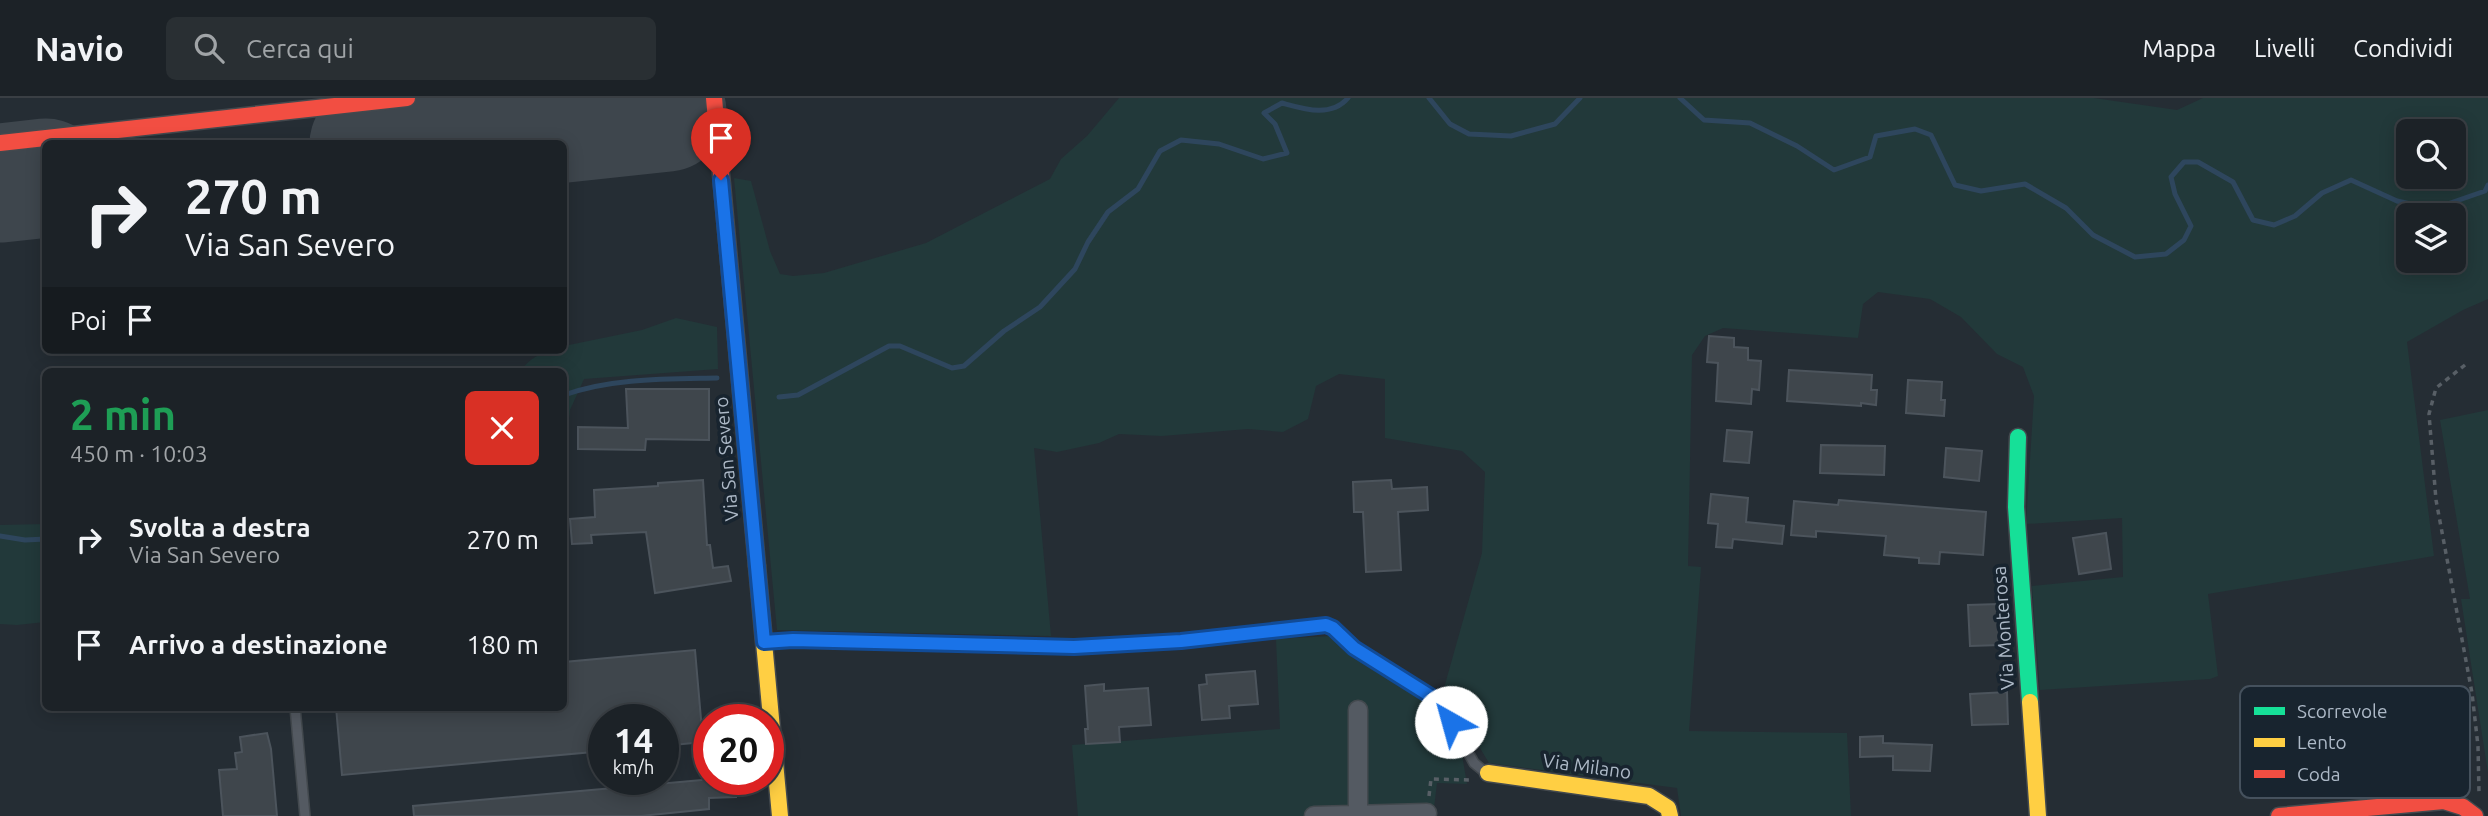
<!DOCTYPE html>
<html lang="it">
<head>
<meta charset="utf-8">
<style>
	:root { --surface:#1c2227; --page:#292f33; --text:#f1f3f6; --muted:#a0a4a7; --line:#3a3f44 }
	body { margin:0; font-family:Ubuntu,sans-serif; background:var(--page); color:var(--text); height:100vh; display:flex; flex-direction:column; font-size:26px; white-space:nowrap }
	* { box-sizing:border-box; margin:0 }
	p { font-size:23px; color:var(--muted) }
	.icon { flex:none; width:38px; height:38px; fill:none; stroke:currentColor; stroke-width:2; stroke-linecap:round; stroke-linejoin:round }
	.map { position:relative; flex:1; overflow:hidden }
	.panel { position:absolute; left:42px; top:270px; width:525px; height:343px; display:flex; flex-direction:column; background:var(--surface); border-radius:10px; box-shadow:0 4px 18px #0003,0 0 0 2px var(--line) }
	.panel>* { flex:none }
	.hud { position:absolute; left:42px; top:42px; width:525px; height:214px; border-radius:10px; box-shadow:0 4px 18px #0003,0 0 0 2px var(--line); background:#1c2227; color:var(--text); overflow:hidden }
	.buttons { position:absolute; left:2396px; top:21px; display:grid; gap:14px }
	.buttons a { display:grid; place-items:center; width:70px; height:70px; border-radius:10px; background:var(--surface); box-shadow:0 4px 18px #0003,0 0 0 2px var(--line); font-size:35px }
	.speed { position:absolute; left:588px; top:606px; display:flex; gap:14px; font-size:35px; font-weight:700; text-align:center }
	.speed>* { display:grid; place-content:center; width:91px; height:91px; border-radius:50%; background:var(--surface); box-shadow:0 4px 18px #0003,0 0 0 2px var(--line); line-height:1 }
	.speed small { font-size:18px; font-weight:400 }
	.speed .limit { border:10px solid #d22; background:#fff; color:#111 }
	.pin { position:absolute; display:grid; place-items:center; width:60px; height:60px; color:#fff; margin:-72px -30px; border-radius:50% 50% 50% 0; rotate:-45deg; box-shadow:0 0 7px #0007 }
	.pin .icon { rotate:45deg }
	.me { position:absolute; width:77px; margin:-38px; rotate:322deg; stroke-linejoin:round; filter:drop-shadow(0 0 5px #0008) }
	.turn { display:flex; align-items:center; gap:24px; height:147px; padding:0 28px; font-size:32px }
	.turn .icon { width:91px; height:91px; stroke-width:2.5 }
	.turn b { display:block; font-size:49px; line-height:60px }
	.then { display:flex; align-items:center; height:66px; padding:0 28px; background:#0003; gap:14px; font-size:26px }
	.round { display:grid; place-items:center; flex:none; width:74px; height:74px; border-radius:10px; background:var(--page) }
	.overview { display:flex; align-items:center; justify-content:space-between; height:119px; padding:0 28px }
	h1 { font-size:42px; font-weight:700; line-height:52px; color:#1e9e55 }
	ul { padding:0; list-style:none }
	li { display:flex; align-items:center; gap:21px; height:105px; padding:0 28px }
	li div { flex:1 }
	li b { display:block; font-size:26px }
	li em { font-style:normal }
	header { display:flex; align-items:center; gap:42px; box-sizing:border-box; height:98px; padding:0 35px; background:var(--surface); border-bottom:2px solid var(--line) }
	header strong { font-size:33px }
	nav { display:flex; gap:38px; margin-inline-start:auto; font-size:24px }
	.search { width:490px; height:63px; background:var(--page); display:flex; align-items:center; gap:18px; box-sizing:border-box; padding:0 24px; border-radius:10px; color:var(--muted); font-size:26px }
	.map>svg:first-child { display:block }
	.green { fill:#22393a; fill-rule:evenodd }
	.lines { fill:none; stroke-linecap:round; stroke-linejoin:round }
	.stream { stroke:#2e465d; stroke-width:5 }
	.runway { stroke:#3e464d; stroke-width:119 }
	.building { fill:#3f464c; stroke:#4c545c; stroke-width:2 }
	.lane-casing { stroke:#43494e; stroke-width:12 }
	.street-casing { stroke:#43494e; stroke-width:21 }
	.fast-casing { stroke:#43494e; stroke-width:19 }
	.slow-casing { stroke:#43494e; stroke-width:19 }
	.jam-casing { stroke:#43494e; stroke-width:19 }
	.path { stroke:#585f66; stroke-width:3.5; stroke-dasharray:5 5; stroke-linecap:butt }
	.lane { stroke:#545a62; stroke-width:9 }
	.street { stroke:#545a62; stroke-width:18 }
	.fast { stroke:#16e098; stroke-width:16 }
	.slow { stroke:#ffcf43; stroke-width:16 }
	.jam { stroke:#f24e42; stroke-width:16 }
	.route-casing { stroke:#114b97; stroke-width:18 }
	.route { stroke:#1a73e8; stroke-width:12 }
	.labels { text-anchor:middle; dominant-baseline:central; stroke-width:7; stroke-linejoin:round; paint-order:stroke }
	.street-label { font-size:19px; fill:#adb9c7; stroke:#18242f }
	.key { fill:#18242f; stroke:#45515d; stroke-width:2 }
	.key-label { font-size:19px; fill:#adb9c7 }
</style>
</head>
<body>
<header>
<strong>Navio</strong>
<div class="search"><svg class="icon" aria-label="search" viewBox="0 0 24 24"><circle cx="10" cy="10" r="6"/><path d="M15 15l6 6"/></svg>Cerca qui</div>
<nav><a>Mappa</a><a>Livelli</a><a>Condividi</a></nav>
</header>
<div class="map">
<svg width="2488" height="718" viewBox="0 0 2488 718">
	<rect width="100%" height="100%" fill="#252d34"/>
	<path class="green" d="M1119,0h975l83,12 26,-12h285v201l-25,11 -56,32 27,214 -226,38 10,82 -8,3 -170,11 -8,-104 91,-9 -1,-59 -96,6 8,-128 -11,-29 -26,-13 -36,-37 -31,-18 -52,-7 -15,12 -5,34 -135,-10 -18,8 -13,19 -4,211 13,1 -12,164 158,2 4,83h-170l-4,-28 -188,-25 -45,-75 38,-135 3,-81 -23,-21 -77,-13v-59l-46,-5 -23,12 -8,33 -25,13 -35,-3 -86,7 -43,-2 -20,9 -42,9 -23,-4 17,188 -274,-6 -43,-452 17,3 19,70 10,23 13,2 31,-3 102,-30 124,-64 11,-20 26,-23zM2408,33h46v46h-46zM2408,117h46v46h-46z
		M676,220l41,9 1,42 -134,10 -14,31 -6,50v-89h-43c9,-15 26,-21 43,-21v-4l78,-16z
		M2488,312v363l-27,-174h9l-30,-179z
		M45,426v98l-28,3 -17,-1v-99z
		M1331,538l13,15 94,57 24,47 5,29 -30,-1 -4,33h-355l-6,-71 208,-16 -4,-90z"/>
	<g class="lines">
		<path class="stream" d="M1429,0l21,26 19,10 42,2 44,-12 25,-26
			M1680,0l24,22 46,3 47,23 37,24 36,-13 6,-21 39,-7 16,6 24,50 26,6 44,-7 41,24 27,27 42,22 31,-3 18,-14 7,-14 -16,-32 -4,-17 13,-15h14l35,20 20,38 21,5 21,-9 27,-23 29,-13 46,21 36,8 52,-18 3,-6
			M564,297c47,-17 102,-16 153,-17
			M779,299l19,-2 91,-49h11l52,22 12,-2 40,-35 36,-24 35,-38 13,-27 20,-30 30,-23 22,-38 21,-11 38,4 44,15 24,-6 -12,-29 -11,-11 18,-10c22,6 49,15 66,-5
			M0,438l25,4 21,-1"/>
		<path class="runway" d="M369,46l298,-32
			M0,85l46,-5"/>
	</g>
	<path class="building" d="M1709,238l25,2v9l14,1v12l13,1 -2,29 -7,-1 -1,15 -35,-3 2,-38 -11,-1z
		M1789,272l83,5 -1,15h6l-1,15 -15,-2v3l-74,-5z
		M1908,282l34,2 -1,18h4l-1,16 -38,-3z
		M626,291h83v51l-63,-1 -1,11 -67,-1v-22l50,1z
		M1727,332l25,2 -3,31 -25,-2z
		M1821,347l64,1 -1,29 -64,-2z
		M1946,350l36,3 -3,30 -35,-4z
		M703,382l4,65h3l3,23 15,-2 3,15 -76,12 -9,-61 -55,3 1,8 -20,1 -2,-25 25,-2 -1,-27 64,-4v-3z
		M1391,382l1,9 35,-2 1,23 -30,2 3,58 -35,2 -3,-60h-9l-1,-30z
		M1711,396l37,4 -2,24 38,4 -2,18 -49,-5 -1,9 -16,-1 2,-23 -10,-1z
		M1839,402l147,12 -3,43 -43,-3 -1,12 -20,-1v-5l-35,-3 2,-19 -70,-5v6l-25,-2 3,-34 44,4z
		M2106,435l5,36 -32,5 -6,-36z
		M1999,506l1,41 -30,1 -2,-41z
		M695,552l8,92 -40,4v-27h-59v32l-262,24 -6,-68h228v-45z
		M1255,573l3,33 -29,2 1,12 -28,2 -3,-35 8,-1 -1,-9z
		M1104,586v7l44,-3 3,37 -32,2 1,15 -34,2 -1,-15h3l-3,-43z
		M2007,594l1,32 -36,1 -2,-31z
		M267,635l4,16 6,67h-54l-4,-46 18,-1 -2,-16 7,-1 -2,-15z
		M1883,638v7l49,2 -2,26 -37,-1v-14l-33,1v-20z
		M713,681h22l1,18 -27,1v11l-68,7h-227l-1,-10z"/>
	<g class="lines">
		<g class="lane-casing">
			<path id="lane" d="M766,544l27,-1 281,6 107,-6 145,-16 28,22 86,55 34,61 11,9
				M295,609l10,109"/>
		</g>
		<g class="street-casing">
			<path id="street" d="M1358,612v105
				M1314,718l113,-3"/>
		</g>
		<g class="fast-casing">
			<path id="fast" d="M2018,339l-2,70 14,195"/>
		</g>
		<g class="slow-casing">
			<path id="slow" d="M757,468l23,250
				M2030,604l8,114
				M1488,675l161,23 19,12 2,8"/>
		</g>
		<g class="jam-casing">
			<path id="jam" d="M714,0l43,468
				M0,45l407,-45
				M2279,718l165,-15 19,6 12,9"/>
		</g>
		<path class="path" d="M2465,267l-29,23 -7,26 7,86 36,193 6,53 1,47
			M1429,698l2,-17 38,1"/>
		<use href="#lane" class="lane"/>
		<use href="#street" class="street"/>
		<use href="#fast" class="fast"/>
		<use href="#slow" class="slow"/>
		<use href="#jam" class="jam"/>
	</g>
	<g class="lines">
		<g class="route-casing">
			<path id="route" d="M721,82l43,462 29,-2 281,7 107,-6 145,-16 7,3 21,20 86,54 11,20"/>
		</g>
		<use href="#route" class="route"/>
	</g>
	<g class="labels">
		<g class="street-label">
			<text transform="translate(726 361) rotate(-95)">Via San Severo</text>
			<text transform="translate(2003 530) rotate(-94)">Via Monterosa</text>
			<text transform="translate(1587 668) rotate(8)">Via Milano</text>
		</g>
	</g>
	<rect x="2240" y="588" width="230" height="112" rx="10" class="key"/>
	<rect x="2254" y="609" width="31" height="8" fill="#16e098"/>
	<rect x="2254" y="640" width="31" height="9" fill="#ffcf43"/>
	<rect x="2254" y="672" width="31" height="8" fill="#f24e42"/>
	<g class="key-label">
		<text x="2297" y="620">Scorrevole</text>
		<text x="2297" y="651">Lento</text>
		<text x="2297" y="683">Coda</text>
	</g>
</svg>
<div class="buttons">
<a><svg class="icon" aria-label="search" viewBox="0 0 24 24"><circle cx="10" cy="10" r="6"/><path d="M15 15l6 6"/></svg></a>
<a><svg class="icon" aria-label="layers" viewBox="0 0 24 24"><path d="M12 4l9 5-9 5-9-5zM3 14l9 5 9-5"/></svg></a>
</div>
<div class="speed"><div>14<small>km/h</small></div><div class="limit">20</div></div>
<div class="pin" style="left:721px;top:82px;background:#d93025"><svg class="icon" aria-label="arrive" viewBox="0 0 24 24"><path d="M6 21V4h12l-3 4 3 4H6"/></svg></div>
<svg class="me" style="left:1451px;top:624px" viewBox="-20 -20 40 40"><circle r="19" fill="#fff"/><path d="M0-13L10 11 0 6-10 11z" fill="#1a73e8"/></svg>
<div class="hud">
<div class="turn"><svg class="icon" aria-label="right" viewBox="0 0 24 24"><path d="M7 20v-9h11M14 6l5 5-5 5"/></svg><div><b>270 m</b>Via San Severo</div></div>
<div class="then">Poi<svg class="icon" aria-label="arrive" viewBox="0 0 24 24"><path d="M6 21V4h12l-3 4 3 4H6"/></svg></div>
</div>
<section class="panel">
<div class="overview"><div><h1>2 min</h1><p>450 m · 10:03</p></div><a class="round" style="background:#d93025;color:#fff"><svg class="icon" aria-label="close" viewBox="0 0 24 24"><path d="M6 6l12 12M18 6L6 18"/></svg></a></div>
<ul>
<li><svg class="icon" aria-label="right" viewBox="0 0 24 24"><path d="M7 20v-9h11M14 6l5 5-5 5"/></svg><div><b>Svolta a destra</b><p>Via San Severo</p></div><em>270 m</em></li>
<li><svg class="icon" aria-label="arrive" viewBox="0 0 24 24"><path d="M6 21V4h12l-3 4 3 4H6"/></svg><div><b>Arrivo a destinazione</b></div><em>180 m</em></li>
</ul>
</section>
</div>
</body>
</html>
